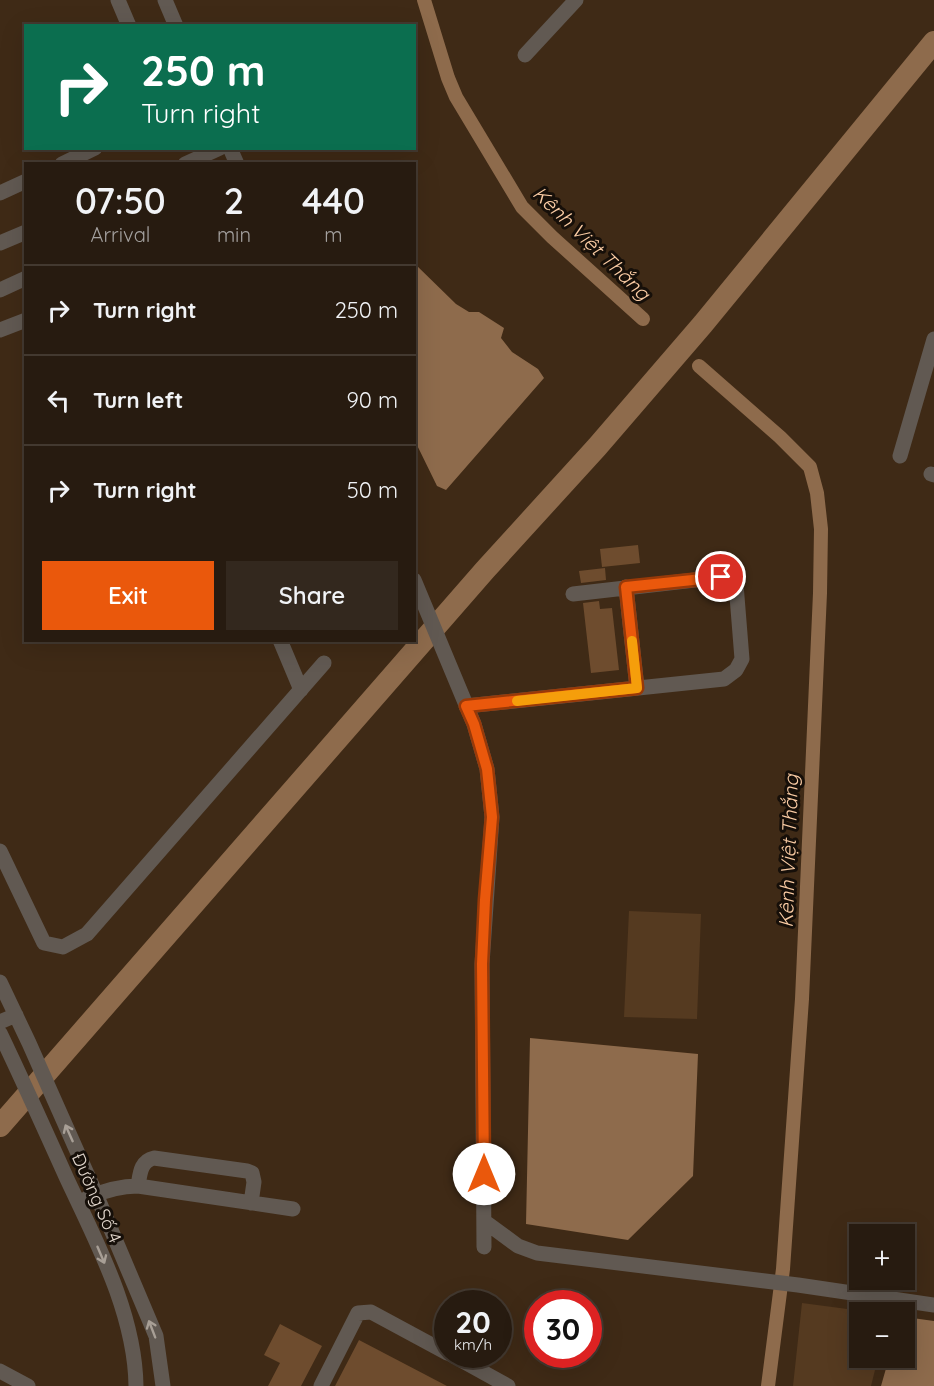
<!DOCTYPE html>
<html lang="en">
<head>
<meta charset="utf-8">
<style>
	:root { --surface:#271b10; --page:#33281e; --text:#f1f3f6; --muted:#a4a19f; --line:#433930; --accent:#ea580c }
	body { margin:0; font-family:Quicksand,sans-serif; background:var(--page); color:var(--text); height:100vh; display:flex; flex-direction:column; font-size:22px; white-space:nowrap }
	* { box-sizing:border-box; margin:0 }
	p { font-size:20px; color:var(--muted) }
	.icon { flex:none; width:33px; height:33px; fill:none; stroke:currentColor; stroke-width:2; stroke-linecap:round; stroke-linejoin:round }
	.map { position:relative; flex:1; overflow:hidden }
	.drawer { position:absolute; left:24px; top:162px; width:392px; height:480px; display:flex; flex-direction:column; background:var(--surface); border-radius:0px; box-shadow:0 6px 24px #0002,0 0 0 2px var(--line) }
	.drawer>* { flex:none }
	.banner { position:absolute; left:24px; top:24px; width:392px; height:126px; border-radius:0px; box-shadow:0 6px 24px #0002,0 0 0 2px var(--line); background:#0b6e4f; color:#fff; overflow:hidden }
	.fabs { position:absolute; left:849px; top:1224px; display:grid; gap:12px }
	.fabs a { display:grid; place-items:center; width:66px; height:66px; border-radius:0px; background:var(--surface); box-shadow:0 6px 24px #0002,0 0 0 2px var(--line); font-size:30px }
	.speed { position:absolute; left:434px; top:1290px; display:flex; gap:12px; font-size:30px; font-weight:700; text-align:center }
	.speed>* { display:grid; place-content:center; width:78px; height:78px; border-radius:50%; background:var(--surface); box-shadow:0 6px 24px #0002,0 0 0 2px var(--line); line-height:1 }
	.speed small { font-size:15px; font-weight:400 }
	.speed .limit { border:9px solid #d22; background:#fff; color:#111 }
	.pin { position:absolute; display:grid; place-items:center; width:51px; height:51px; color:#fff; margin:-26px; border:3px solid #fff; border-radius:50%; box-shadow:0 2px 6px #0007 }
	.me { position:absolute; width:66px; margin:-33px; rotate:0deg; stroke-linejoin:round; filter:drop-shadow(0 0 4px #0008) }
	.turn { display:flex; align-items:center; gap:21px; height:126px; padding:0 18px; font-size:27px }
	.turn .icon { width:78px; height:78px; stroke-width:2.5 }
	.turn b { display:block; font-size:42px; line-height:51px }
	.eta { display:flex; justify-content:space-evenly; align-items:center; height:102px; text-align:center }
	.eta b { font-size:36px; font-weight:600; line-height:42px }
	.action { display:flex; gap:12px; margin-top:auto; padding:12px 18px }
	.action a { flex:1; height:69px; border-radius:0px; background:var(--accent); color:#fff; font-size:24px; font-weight:600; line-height:69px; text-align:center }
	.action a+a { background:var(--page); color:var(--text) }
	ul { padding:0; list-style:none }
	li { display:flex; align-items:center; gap:18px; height:90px; padding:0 18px; border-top:2px solid var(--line) }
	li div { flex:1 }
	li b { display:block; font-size:22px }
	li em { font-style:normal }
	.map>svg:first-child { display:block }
	.built { fill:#3f2a16; fill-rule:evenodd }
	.green { fill:#553a20 }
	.water { fill:#8e6b4c }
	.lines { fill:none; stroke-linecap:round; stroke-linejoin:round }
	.canal { stroke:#8e6b4c; stroke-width:14 }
	.river { stroke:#8e6b4c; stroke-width:22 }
	.building { fill:#6e4c2e }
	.minor { stroke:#615952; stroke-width:15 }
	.oneway { stroke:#a89f96 }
	.route-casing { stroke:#983908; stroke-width:15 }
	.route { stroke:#ea580c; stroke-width:10 }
	.slow { stroke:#f59e0b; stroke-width:10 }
	.labels { text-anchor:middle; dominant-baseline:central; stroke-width:6; stroke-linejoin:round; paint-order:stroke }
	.street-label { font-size:18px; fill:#e3d8ce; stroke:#160f09 }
	.water-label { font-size:20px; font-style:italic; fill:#fbcca4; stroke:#160f09 }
</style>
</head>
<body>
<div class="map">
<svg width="934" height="1386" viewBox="0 0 934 1386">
	<rect width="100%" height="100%" fill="#342415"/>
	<path class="built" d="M0,0h934v1386h-934zM26,26h388v122h-388zM26,164h388v476h-388zM860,1234h44v46h-44zM447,1304h51v50h-51zM537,1304h51v50h-51zM860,1312h44v46h-44z"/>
	<path class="green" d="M629,911l72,3 -4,105 -73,-2z
		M802,1303l68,9h-10v46h18l-7,28h-78z"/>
	<path class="water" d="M414,263l42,41 13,8h10l25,16 -3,10 11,14 26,17 6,9 -98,112 -9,-4 -23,-47z
		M530,1038l168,16 -5,122 -65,64 -102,-16z
		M905,1317l29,4v65h-53l8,-28h15z"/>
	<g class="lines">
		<path class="canal" d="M424,0l24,78 8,19 66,110 30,30 91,82
			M699,366l81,71 30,30 7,26 4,36 -1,64 -18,406 -19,270 -15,117"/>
		<path class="river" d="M0,1126l485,-556 112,-123 106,-123 231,-282"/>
	</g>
	<path class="building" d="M638,545l2,18 -38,4 -2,-18z
		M605,568l1,12 -25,3 -2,-12z
		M599,601l1,8 12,-1 7,62 -28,3 -8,-70z
		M280,1324l42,22 -21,40h-33l12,-23 -16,-8z
		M359,1340l88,46h-112z"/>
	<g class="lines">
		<path class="minor" d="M118,0l11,26
			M165,0l11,26
			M525,55l51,-55
			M230,148l7,16
			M62,164l33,-16
			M185,164l35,-16
			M0,193l26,-12
			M0,243l26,-11
			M0,290l26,-12
			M0,330l26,-10
			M900,456l34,-117
			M931,474l3,1
			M414,580l60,144 13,45 5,48 -10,147 2,283
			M626,587l11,101
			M280,640l21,50
			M466,706l258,-27 12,-9 6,-11 -6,-75 -4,-6 -11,-1 -148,17
			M0,851l44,92 19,4 24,-13 237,-271
			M0,982l29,61 67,151 60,142 7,50
			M0,1022l16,-7
			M0,1033c23,48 45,97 67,146 30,64 68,135 69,207
			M138,1186c2,-11 2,-25 16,-28l93,13 5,2 2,9 -3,21
			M87,1198c16,-7 33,-12 51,-12l155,23
			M484,1221l34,25 19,7 261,32 136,20
			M450,1354l58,32
			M0,1371l28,15
			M321,1386l37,-73 13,-1 76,41"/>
	</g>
	<defs><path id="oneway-shaft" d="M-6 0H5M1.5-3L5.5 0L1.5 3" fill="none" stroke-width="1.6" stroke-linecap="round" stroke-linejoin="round" transform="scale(1.5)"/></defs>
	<g class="oneway">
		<use href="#oneway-shaft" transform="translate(69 1133) rotate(-114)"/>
		<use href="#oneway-shaft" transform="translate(101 1255) rotate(67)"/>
		<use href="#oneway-shaft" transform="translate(152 1329) rotate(-111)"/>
	</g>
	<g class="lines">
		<g class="route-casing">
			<path id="route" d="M484,1174l-2,-210 3,-64 7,-83 -5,-48 -13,-45 -8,-18 171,-18 -11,-101 95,-10"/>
		</g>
		<use href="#route" class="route"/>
		<path class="slow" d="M517,701l120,-13 -5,-47"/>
	</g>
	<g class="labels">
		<g class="street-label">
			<text transform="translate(97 1198) rotate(66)">Đường Số 4</text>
		</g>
		<g class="water-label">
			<text transform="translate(592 243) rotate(44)">Kênh Việt Thắng</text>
			<text transform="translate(788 851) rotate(-88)">Kênh Việt Thắng</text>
		</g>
	</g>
</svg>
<div class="fabs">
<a>+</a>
<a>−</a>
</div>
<div class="speed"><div>20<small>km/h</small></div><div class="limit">30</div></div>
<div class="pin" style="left:721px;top:577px;background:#d93025"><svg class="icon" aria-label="arrive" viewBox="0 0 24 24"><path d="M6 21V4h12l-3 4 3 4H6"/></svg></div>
<svg class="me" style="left:484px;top:1174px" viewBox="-20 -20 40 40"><circle r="19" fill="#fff"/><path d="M0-13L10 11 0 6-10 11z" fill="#ea580c"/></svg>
<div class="banner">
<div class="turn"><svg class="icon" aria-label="right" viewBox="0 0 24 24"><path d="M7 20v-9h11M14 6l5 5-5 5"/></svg><div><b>250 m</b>Turn right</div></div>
</div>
<section class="drawer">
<div class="eta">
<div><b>07:50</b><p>Arrival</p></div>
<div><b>2</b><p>min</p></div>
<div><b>440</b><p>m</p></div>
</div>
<ul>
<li><svg class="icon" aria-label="right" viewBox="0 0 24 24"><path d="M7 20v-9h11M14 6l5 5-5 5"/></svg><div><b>Turn right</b></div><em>250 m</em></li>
<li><svg class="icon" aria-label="left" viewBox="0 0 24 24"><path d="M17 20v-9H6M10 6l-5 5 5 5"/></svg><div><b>Turn left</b></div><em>90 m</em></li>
<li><svg class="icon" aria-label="right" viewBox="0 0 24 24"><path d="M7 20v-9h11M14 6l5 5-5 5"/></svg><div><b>Turn right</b></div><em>50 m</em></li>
</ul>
<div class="action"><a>Exit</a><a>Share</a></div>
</section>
</div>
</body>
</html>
